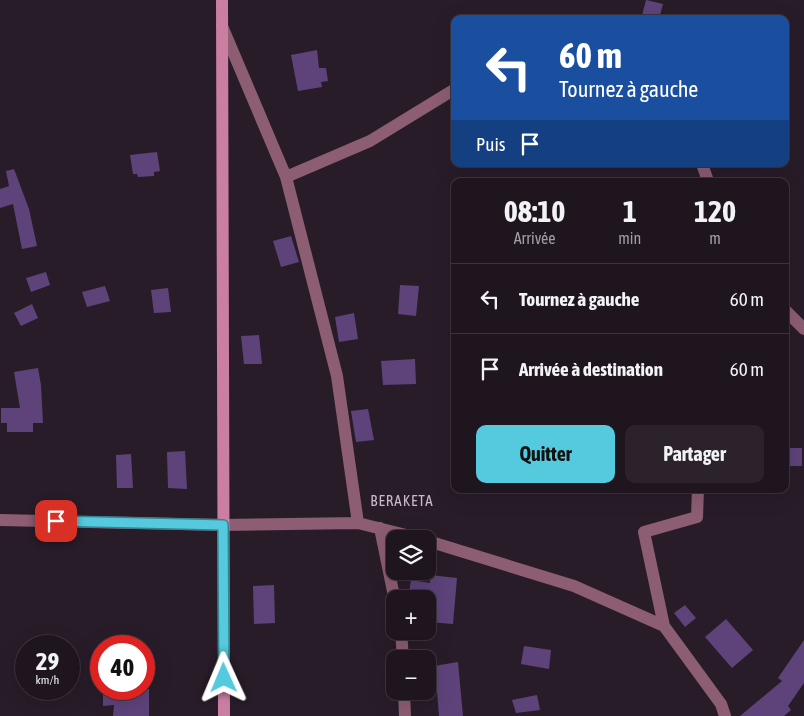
<!DOCTYPE html>
<html lang="fr">
<head>
<meta charset="utf-8">
<style>
	:root { --surface:#1f151f; --page:#2c222c; --text:#f1f3f6; --muted:#a19fa4; --line:#3c343d; --accent:#55cade }
	body { margin:0; font-family:"Asap Condensed",sans-serif; background:var(--page); color:var(--text); height:100vh; display:flex; flex-direction:column; font-size:19px; white-space:nowrap }
	* { box-sizing:border-box; margin:0 }
	p { font-size:16px; color:var(--muted) }
	.icon { flex:none; width:28px; height:28px; fill:none; stroke:currentColor; stroke-width:2; stroke-linecap:round; stroke-linejoin:round }
	.map { position:relative; flex:1; overflow:hidden }
	.details { position:absolute; left:451px; top:178px; width:338px; height:315px; display:flex; flex-direction:column; background:var(--surface); border-radius:10px; box-shadow:0 5px 20px #0002,0 0 0 1px var(--line) }
	.details>* { flex:none }
	.top-card { position:absolute; left:451px; top:15px; width:338px; height:152px; border-radius:10px; box-shadow:0 5px 20px #0002,0 0 0 1px var(--line); background:#1a4fa0; color:#fff; overflow:hidden }
	.buttons { position:absolute; left:386px; top:530px; display:grid; gap:10px }
	.buttons a { display:grid; place-items:center; width:50px; height:50px; border-radius:10px; background:var(--surface); box-shadow:0 5px 20px #0002,0 0 0 1px var(--line); font-size:25px }
	.speed { position:absolute; left:15px; top:635px; display:flex; gap:10px; font-size:25px; font-weight:700; text-align:center }
	.speed>* { display:grid; place-content:center; width:65px; height:65px; border-radius:50%; background:var(--surface); box-shadow:0 5px 20px #0002,0 0 0 1px var(--line); line-height:1 }
	.speed small { font-size:12px; font-weight:400 }
	.speed .limit { border:8px solid #d22; background:#fff; color:#111 }
	.pin { position:absolute; display:grid; place-items:center; width:42px; height:42px; color:#fff; margin:-21px; border-radius:10px; box-shadow:0 2px 8px #0006 }
	.me { position:absolute; width:55px; margin:-28px; rotate:359deg; stroke-linejoin:round; filter:drop-shadow(0 0 4px #0008) }
	.turn { display:flex; align-items:center; gap:18px; height:105px; padding:0 25px; font-size:22px }
	.turn .icon { width:65px; height:65px; stroke-width:2.5 }
	.turn b { display:block; font-size:35px; line-height:42px }
	.then { display:flex; align-items:center; height:48px; padding:0 25px; background:#0003; gap:10px; font-size:19px }
	.eta { display:flex; justify-content:space-evenly; align-items:center; height:85px; text-align:center }
	.eta b { font-size:30px; font-weight:700; line-height:35px }
	.primary-button { display:flex; gap:10px; margin-top:auto; padding:10px 25px }
	.primary-button a { flex:1; height:58px; border-radius:10px; background:var(--accent); color:#111; font-size:20px; font-weight:700; line-height:58px; text-align:center }
	.primary-button a+a { background:var(--page); color:var(--text) }
	ul { padding:0; list-style:none }
	li { display:flex; align-items:center; gap:15px; height:70px; padding:0 25px; border-top:1px solid var(--line) }
	li div { flex:1 }
	li b { display:block; font-size:19px }
	li em { font-style:normal }
	.map>svg:first-child { display:block }
	.building { fill:#5d437a }
	.lines { fill:none; stroke-linecap:round; stroke-linejoin:round }
	.street { stroke:#8c5d73; stroke-width:12 }
	.secondary { stroke:#ca7ea1; stroke-width:12 }
	.route-casing { stroke:#378390; stroke-width:12 }
	.route { stroke:#55cade; stroke-width:9 }
	.labels { text-anchor:middle; dominant-baseline:central; stroke-width:4; stroke-linejoin:round; paint-order:stroke }
	.quarter-label { font-size:15px; letter-spacing:1px; fill:#cab9c9; stroke:#291c29 }
</style>
</head>
<body>
<div class="map">
<svg width="804" height="716" viewBox="0 0 804 716">
	<rect width="100%" height="100%" fill="#291c29"/>
	<path class="building" d="M646,0l17,4 -4,15h-18z
		M317,50l2,18h7l2,13 -7,1 1,5 -24,4 -7,-36z
		M157,152l3,19 -6,1v4l-16,1 -1,-3h-4l-3,-19z
		M14,169l15,40 8,37 -15,3 -9,-45 -13,4v-19l9,-3 -3,-15z
		M291,236l8,26 -18,5 -8,-26z
		M46,272l4,13 -19,7 -5,-14z
		M400,285l19,1 -3,30 -18,-2z
		M105,286l5,15 -23,6 -5,-15z
		M168,288l3,24 -17,1 -3,-23z
		M32,304l6,14 -17,8 -7,-13z
		M354,313l4,26 -19,3 -4,-25z
		M259,335l3,29h-18l-3,-28z
		M415,359l1,25 -33,1 -2,-24z
		M38,368l3,17 2,38h-10v9h-26v-9h-6v-15h19l-6,-36z
		M368,409l6,31 -18,2 -5,-31z
		M786,448h16v18h-15z
		M185,451l2,38 -19,-1 -1,-36z
		M131,454l2,34h-16l-1,-33z
		M430,575l27,3 -4,46 -25,-2v-23h-20l3,-19 19,3z
		M274,585l1,38 -21,1 -1,-38z
		M685,605l11,13 -11,9 -11,-14z
		M726,619l27,31 -21,18 -27,-31z
		M804,640v43l-16,23 3,4 -7,6h-44l42,-35 -4,-3z
		M524,646l27,4 -2,19 -28,-5z
		M458,662l5,54h-24l-2,-25 -9,2v-26z
		M144,689h5v27h-36l1,-11 -11,1v-16z
		M537,695l3,15 -24,3 -4,-13z"/>
	<g class="lines">
		<path class="street" d="M222,26l64,151 51,199 21,147
			M702,164l6,17
			M286,177l84,-36 85,-52
			M785,310l19,19
			M0,520l223,5 135,-2 64,16
			M380,528l15,73
			M428,541l146,45 90,40 57,78 4,12
			M664,626l-20,-94 53,-15 1,-28
			M401,631l2,28
			M404,691l1,25"/>
		<path class="secondary" d="M222,0l2,716"/>
	</g>
	<g class="lines">
		<g class="route-casing">
			<path id="route" d="M56,521l167,4 1,153"/>
		</g>
		<use href="#route" class="route"/>
	</g>
	<g class="labels">
		<g class="quarter-label">
			<text x="402" y="500">BERAKETA</text>
		</g>
	</g>
</svg>
<div class="buttons">
<a><svg class="icon" aria-label="layers" viewBox="0 0 24 24"><path d="M12 4l9 5-9 5-9-5zM3 14l9 5 9-5"/></svg></a>
<a>+</a>
<a>−</a>
</div>
<div class="speed"><div>29<small>km/h</small></div><div class="limit">40</div></div>
<div class="pin" style="left:56px;top:521px;background:#d93025"><svg class="icon" aria-label="arrive" viewBox="0 0 24 24"><path d="M6 21V4h12l-3 4 3 4H6"/></svg></div>
<svg class="me" style="left:224px;top:678px" viewBox="-20 -20 40 40"><path d="M0-17L14 15 0 8-14 15z" fill="#55cade" stroke="#fff" stroke-width="4"/></svg>
<div class="top-card">
<div class="turn"><svg class="icon" aria-label="left" viewBox="0 0 24 24"><path d="M17 20v-9H6M10 6l-5 5 5 5"/></svg><div><b>60 m</b>Tournez à gauche</div></div>
<div class="then">Puis<svg class="icon" aria-label="arrive" viewBox="0 0 24 24"><path d="M6 21V4h12l-3 4 3 4H6"/></svg></div>
</div>
<section class="details">
<div class="eta">
<div><b>08:10</b><p>Arrivée</p></div>
<div><b>1</b><p>min</p></div>
<div><b>120</b><p>m</p></div>
</div>
<ul>
<li><svg class="icon" aria-label="left" viewBox="0 0 24 24"><path d="M17 20v-9H6M10 6l-5 5 5 5"/></svg><div><b>Tournez à gauche</b></div><em>60 m</em></li>
<li><svg class="icon" aria-label="arrive" viewBox="0 0 24 24"><path d="M6 21V4h12l-3 4 3 4H6"/></svg><div><b>Arrivée à destination</b></div><em>60 m</em></li>
</ul>
<div class="primary-button"><a>Quitter</a><a>Partager</a></div>
</section>
</div>
</body>
</html>
